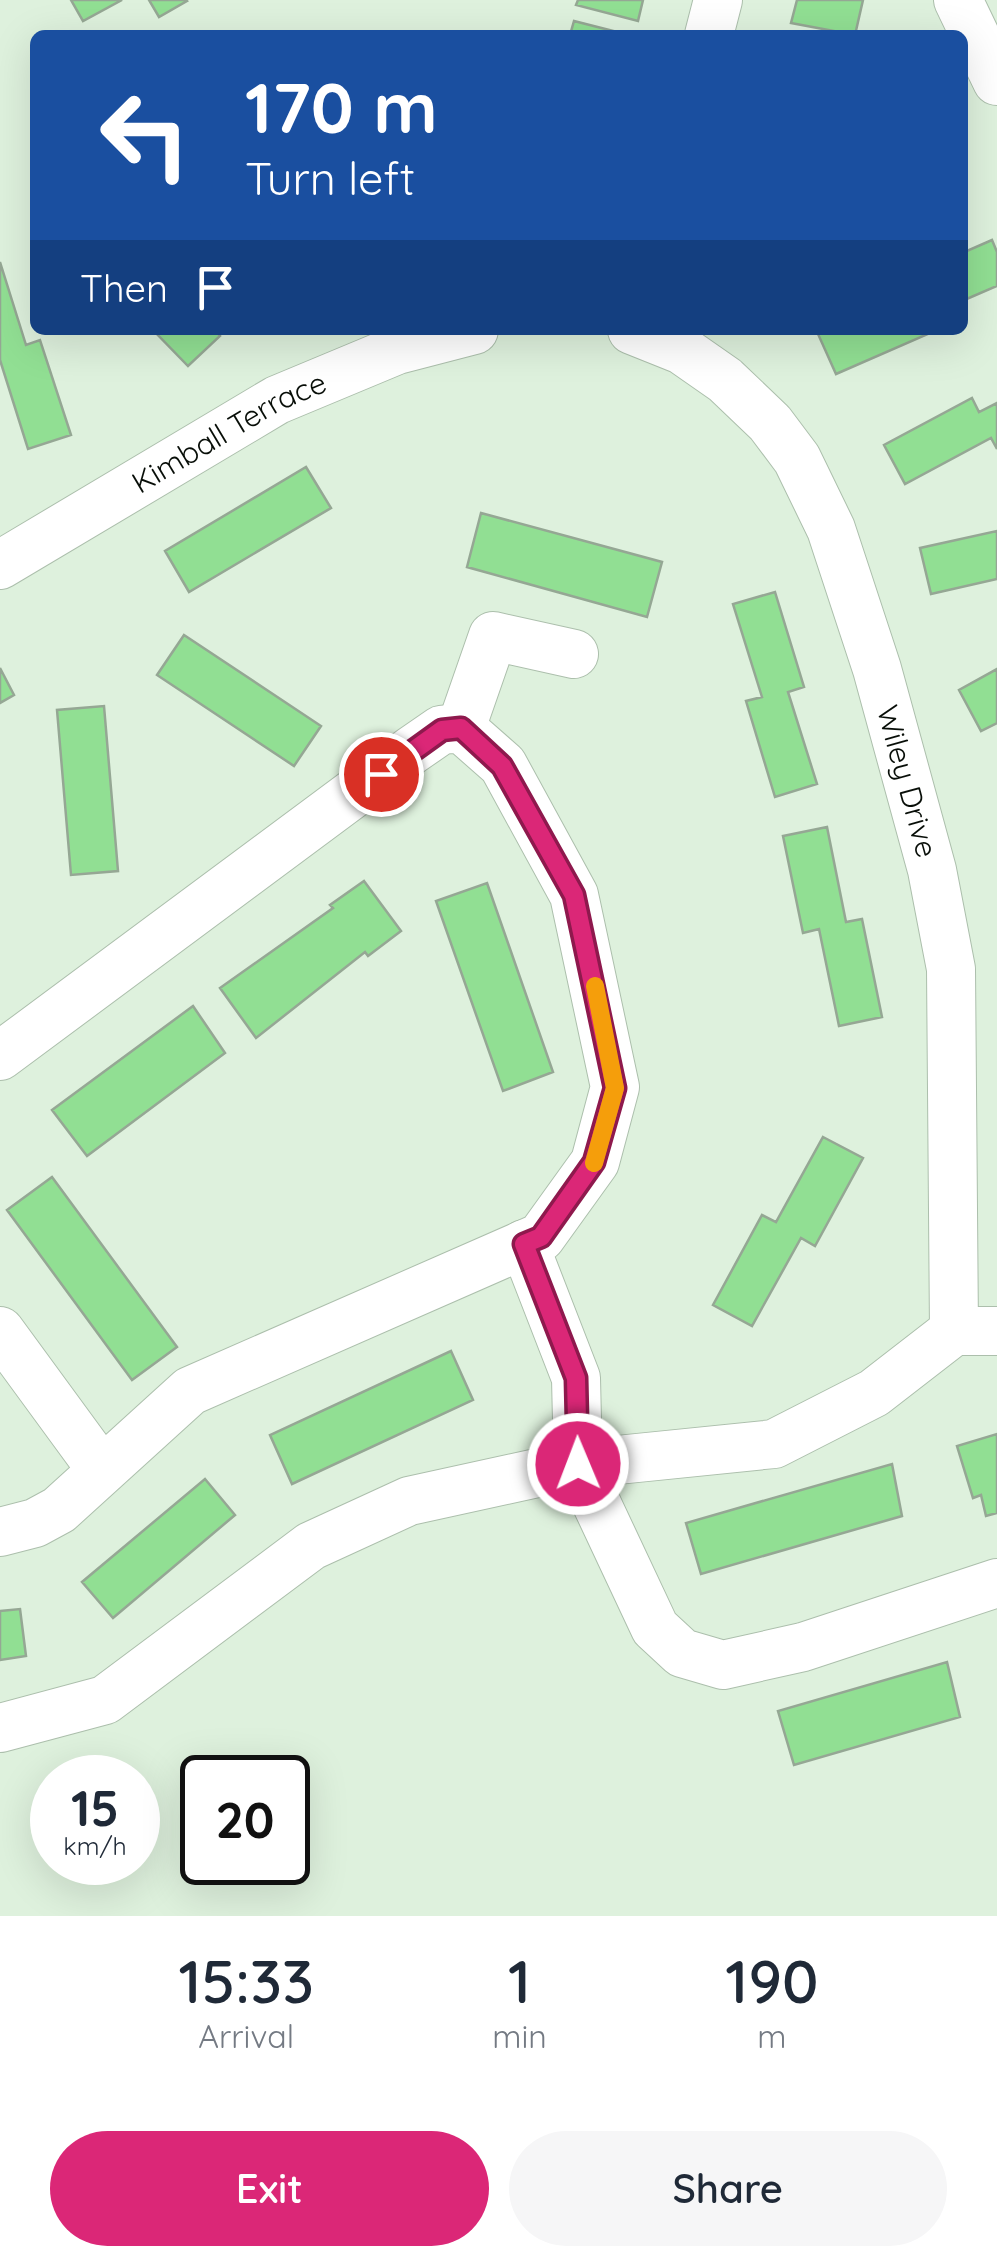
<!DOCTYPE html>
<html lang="en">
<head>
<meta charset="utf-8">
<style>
	:root { --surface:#fff; --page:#f6f6f7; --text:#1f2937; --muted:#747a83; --accent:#db2777 }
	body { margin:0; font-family:Quicksand,sans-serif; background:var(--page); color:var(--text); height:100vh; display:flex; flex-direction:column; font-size:38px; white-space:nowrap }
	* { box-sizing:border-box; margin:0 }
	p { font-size:32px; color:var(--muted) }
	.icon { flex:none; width:55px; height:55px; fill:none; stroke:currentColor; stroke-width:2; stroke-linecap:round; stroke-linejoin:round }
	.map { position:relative; height:1916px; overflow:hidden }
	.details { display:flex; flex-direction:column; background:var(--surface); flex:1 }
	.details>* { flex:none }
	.banner { position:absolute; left:30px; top:30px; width:938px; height:305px; border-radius:15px; box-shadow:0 10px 40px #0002; background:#1a4fa0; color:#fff; overflow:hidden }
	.speed { position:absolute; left:30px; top:1755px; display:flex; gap:20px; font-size:50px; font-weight:700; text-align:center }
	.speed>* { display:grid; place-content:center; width:130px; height:130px; border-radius:50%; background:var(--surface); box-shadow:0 10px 40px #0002; line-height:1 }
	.speed small { font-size:25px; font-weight:400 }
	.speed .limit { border:5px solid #111; border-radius:15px; background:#fff; color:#111 }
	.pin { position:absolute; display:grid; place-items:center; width:85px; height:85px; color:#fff; margin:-42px; border:5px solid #fff; border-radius:50%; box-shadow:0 2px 10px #0007 }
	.me { position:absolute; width:110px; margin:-55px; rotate:359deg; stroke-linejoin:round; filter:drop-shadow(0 0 8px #0008) }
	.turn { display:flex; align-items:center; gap:35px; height:210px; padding:0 50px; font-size:45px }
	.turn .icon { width:130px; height:130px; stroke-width:2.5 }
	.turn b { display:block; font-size:70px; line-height:85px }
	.then { display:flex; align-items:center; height:95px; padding:0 50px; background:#0003; gap:20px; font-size:38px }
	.eta { display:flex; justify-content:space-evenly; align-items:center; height:170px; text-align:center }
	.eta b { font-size:60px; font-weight:600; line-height:70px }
	.primary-button { display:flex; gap:20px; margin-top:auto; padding:20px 50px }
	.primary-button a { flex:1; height:115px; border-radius:60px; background:var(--accent); color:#fff; font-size:40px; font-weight:600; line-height:115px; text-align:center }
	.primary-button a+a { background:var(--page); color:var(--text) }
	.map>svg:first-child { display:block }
	.building { fill:#91df93; stroke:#95a794; stroke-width:2.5 }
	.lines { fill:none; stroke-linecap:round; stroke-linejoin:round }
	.minor-casing { stroke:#acbfac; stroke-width:50 }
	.minor { stroke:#fff; stroke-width:48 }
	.route-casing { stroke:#8e194d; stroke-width:25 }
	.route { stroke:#db2777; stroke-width:18 }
	.slow { stroke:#f59e0b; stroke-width:18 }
	.labels { text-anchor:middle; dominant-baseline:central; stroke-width:10; stroke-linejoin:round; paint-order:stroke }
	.street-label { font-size:30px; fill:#080e08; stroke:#ebffeb }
</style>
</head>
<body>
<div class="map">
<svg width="997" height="1916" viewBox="0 0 997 1916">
	<rect width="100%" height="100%" fill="#def1dd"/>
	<path class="building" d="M71,0h51l-39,21z
		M149,0h37l1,1 -28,16z
		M578,0h65l-5,21 -62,-16z
		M797,0h66l-8,35 -64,-12z
		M574,21l55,14h-59z
		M992,240l5,12v34l-35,15v-48z
		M0,262l26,83 14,-5 31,95 -43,14 -28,-89z
		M153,330h62l5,6 -32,30z
		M827,330h99l2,4 -92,40 -18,-40z
		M972,398l7,14 18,-9v46l-6,-11 -86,46 -21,-39z
		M306,467l25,41 -142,84 -24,-41z
		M481,513l181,49 -15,55 -180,-50z
		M997,531v48l-66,15 -11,-46z
		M775,592l29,95 -16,5 29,92 -42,13 -29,-96 16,-4 -29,-93z
		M184,635l137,91 -27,40 -137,-91z
		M0,668l14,27 -14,8z
		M997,669v54l-16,8 -22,-41z
		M104,706l14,165 -47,4 -14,-165z
		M827,827l19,95 16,-3 20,98 -43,9 -20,-97 -16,4 -20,-97z
		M364,881l37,50 -33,25 -3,-4 -109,86 -36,-50 113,-80 -3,-3z
		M487,883l66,189 -50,19 -67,-190z
		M193,1006l32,47 -138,103 -35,-46z
		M823,1137l40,21 -48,88 -14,-8 -49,88 -39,-21 49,-90 14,7z
		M52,1177l125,170 -45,33 -125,-170z
		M451,1351l22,49 -181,84 -22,-49z
		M997,1434v79l-11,3 -5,-21 -8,3 -16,-52z
		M892,1464l10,52 -201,58 -15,-51z
		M205,1479l30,36 -122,103 -31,-36z
		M20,1609l6,47 -26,4v-49z
		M947,1662l13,55 -166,48 -16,-54z"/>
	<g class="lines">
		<g class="minor-casing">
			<g id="minor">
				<path d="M958,0l39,81"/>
				<path d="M709,35l9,-35"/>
				<path id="s1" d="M632,330l50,20 43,30 45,43 27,36 34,70 46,140 55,201 19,99 3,362"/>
				<path id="s2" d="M0,565l277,-165 120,-50 77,-20"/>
				<path d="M461,728l32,-92 81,18"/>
				<path d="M0,1056l412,-306 29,-20 20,-2 42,37 71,130 41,192 -20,75 -54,75 -351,154 -131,119 -24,13 -35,9"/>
				<path d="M524,1244l52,134 2,86 77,164 27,25 41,12 80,-18 194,-64"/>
				<path d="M0,1331l101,138"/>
				<path d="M0,1728l105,-28 206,-154 98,-45 169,-37 196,-20 100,-51 80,-62h43"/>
			</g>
		</g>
		<use href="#minor" class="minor"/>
	</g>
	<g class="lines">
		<g class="route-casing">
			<path id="route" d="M381,774l61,-44 19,-2 41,38 72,129 41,193 -21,74 -53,75 -17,7 52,134 2,86"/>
		</g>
		<use href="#route" class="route"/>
		<path class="slow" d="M594,1163l21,-75 -20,-102"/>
	</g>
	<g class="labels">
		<g class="street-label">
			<text stroke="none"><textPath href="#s2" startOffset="265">Kimball Terrace</textPath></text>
			<text stroke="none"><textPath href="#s1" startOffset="555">Wiley Drive</textPath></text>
		</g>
	</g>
</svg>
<div class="speed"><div>15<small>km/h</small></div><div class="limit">20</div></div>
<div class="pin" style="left:381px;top:774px;background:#d93025"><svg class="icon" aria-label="arrive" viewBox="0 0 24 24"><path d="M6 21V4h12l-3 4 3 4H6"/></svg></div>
<svg class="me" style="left:578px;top:1464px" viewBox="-20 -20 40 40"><circle r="17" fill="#db2777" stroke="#fff" stroke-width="3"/><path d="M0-11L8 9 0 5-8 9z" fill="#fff"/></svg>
<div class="banner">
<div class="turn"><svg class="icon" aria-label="left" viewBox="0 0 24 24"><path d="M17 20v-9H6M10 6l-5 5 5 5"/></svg><div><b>170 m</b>Turn left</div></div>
<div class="then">Then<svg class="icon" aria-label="arrive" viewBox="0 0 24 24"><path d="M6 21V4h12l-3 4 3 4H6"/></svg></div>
</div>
</div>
<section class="details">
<div class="eta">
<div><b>15:33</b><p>Arrival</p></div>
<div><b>1</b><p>min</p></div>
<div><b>190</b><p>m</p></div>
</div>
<div class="primary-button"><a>Exit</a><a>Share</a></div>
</section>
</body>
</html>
